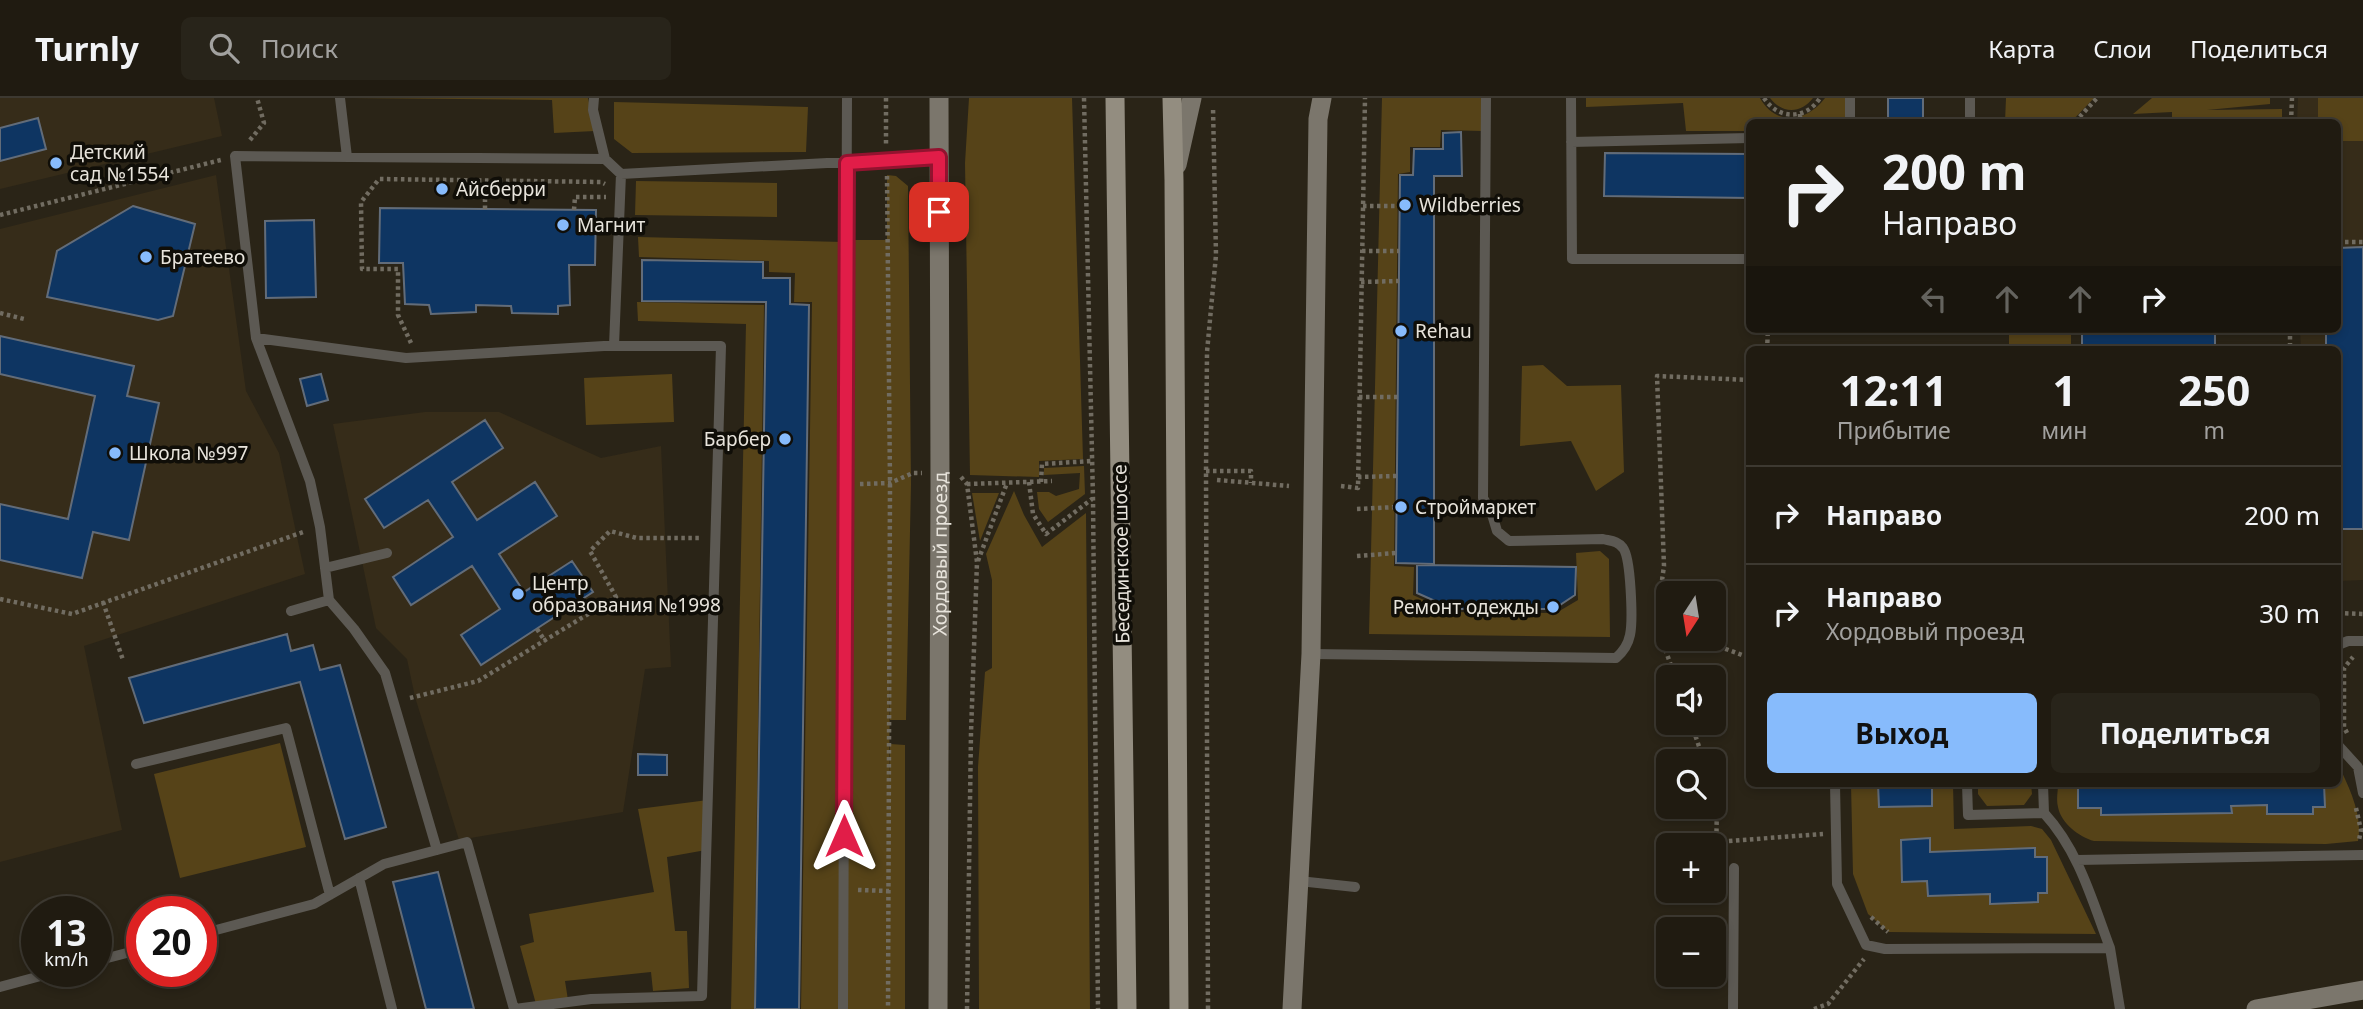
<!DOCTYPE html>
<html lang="ru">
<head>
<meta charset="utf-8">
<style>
	:root { --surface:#201b11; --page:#28241a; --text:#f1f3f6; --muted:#a2a19f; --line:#3d3931; --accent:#87bbfc }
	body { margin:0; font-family:"Noto Sans",sans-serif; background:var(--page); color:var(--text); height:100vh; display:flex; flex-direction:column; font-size:26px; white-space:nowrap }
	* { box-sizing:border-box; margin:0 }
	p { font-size:23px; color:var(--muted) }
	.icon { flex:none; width:38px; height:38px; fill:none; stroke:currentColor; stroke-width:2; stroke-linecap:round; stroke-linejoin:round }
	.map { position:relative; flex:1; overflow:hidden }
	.details { position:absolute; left:1746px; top:248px; width:595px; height:441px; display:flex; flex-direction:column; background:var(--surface); border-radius:10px; box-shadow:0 4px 10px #0003,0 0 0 2px var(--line) }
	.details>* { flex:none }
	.top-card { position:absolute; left:1746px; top:21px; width:595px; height:214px; border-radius:10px; box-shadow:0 4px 10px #0003,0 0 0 2px var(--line); background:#201b11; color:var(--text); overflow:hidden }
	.needle { width:46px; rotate:192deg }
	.tools { position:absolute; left:1656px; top:483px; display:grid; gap:14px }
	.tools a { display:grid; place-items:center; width:70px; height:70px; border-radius:10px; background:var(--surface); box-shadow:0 4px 10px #0003,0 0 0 2px var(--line); font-size:35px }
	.speed { position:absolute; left:21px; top:798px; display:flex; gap:14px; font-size:35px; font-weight:700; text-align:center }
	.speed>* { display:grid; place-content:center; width:91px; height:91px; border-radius:50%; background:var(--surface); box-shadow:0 4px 10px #0003,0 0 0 2px var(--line); line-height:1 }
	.speed small { font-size:18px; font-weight:400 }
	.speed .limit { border:10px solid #d22; background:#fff; color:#111 }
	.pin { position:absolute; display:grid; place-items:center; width:60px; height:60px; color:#fff; margin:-30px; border-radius:14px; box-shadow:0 4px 10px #0006 }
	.me { position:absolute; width:77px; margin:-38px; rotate:0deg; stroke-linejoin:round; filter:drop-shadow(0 0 5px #0008) }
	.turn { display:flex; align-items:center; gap:24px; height:147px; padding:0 21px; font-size:32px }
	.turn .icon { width:91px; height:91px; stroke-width:2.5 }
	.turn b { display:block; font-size:49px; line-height:60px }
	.lanes { display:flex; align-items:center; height:66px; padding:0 21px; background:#0003; justify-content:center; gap:35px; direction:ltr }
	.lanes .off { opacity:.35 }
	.eta { display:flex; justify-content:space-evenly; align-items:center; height:119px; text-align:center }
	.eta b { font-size:42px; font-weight:700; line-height:49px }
	.primary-button { display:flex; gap:14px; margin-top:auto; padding:14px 21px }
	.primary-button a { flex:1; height:80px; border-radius:10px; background:var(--accent); color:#111; font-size:28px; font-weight:700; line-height:80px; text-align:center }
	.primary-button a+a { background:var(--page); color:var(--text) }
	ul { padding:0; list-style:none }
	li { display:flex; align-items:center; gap:21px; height:98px; padding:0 21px; border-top:2px solid var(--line) }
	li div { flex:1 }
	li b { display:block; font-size:26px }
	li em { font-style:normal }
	header { display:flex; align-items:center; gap:42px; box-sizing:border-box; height:98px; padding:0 35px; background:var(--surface); border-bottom:2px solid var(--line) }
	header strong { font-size:33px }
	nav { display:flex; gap:38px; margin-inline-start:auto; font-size:24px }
	.search { width:490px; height:63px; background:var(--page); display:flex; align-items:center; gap:18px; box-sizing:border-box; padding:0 24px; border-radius:10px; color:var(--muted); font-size:26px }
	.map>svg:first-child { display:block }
	.built { fill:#362c19 }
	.green { fill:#564318 }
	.building { fill:#0e3562; stroke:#626c79; stroke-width:2 }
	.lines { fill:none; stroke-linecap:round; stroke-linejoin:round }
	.path { stroke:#716c61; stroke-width:4.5; stroke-dasharray:3.5 3.5; stroke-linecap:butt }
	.service { stroke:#5c5953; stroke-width:10 }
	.secondary { stroke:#7b766c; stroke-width:19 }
	.primary { stroke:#938d80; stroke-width:19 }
	.route-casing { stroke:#92132f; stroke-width:18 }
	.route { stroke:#e11d48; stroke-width:12 }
	.poi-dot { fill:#87bbfc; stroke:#100e08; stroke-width:2.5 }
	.labels { text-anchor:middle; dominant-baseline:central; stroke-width:7; stroke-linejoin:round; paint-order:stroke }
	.poi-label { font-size:19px; fill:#e8e4dc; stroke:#100e08; text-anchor:start }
	.street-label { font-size:19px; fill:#e8e4dc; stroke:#100e08 }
</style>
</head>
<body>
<header>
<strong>Turnly</strong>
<div class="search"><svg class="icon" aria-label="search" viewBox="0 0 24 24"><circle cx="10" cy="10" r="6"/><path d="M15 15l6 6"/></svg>Поиск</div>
<nav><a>Карта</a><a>Слои</a><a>Поделиться</a></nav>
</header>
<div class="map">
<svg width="2363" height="911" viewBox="0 0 2363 911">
	<rect width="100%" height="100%" fill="#2a2417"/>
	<path class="built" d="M0,0h214l8,38 -222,53z
		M2298,0h65v482l-25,1v-231h-37l-1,-21h38v-207h-41z
		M216,77l30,216 33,62 26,121 -221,72 38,184 -122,32v-633z
		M425,314h74l102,46 60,-12 10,221 -26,2 -22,143 -164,28 -44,-143 -8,-38 -31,-31 -43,-204z"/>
	<path class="green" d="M351,0h237l7,33 -41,2 -2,-33z
		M969,0h103l11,361 -44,2v16l-69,-2 -5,-312z
		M1382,0h100v33l-41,-1 -1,17h-30v25l-12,2 -4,392 20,1 -1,28 38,17 105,1 22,-13 -2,-47 24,-2 9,8 1,78 -241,-3z
		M1586,0h174c16,29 47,24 65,0h24l-1,24h-98v9h-64l-3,-28 -97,4z
		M1770,0h43c-12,16 -31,16 -43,0z
		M2006,0h88l-23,24h-66z
		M2152,0h118v6l-63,6 75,-1v13h-110v-10l-39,2z
		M2318,0h45v43h-25v-19h-20z
		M614,4l194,5 -2,45 -174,1 -18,-14z
		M887,77l9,1 12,10 3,298 -5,236h-16v-50l-1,116 1,-42 15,1v264h-62l5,-769h39z
		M636,83l141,2v34l-142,-2z
		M638,139l205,5 -3,767h-39l11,-707h-18l1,-29 -26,-1v-11l-130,-4z
		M637,204l127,3 -10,704h-23l15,-685 -108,-3z
		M2009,231h62v21h-62z
		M1543,267l24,21 54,-1 3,87 -28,19 -25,-50 -51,5 2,-80z
		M672,276l2,48 -88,3 -2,-47z
		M1084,368l1,28 -37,28 -9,-13 -2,-17h12l7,4 23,-7 1,-16 -36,2v-7z
		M1014,393l10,24 18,32 44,-34 4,496h-111l-1,-242 7,-95 7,-4v-88l-6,-26z
		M972,395h27l-19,48z
		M280,645l26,104 -126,31 -26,-104z
		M2338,666c11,23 25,51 20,77l-32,3 -232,-3c-15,-4 -33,-18 -36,-34 -2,-7 0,-16 0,-23h280z
		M1851,686h102l1,45 77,-3 11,3 9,11 45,94 -207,-2 -21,-18 -15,-40z
		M1978,686h53l1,10 -8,11 -37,1 -9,-12z
		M708,702l-2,50 -39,7 8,74h12l2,57 -36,3 -2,-19 -86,9 3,19 -32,4 -16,-58 14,-4 -5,-28 125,-22 -16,-83z"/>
	<path class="building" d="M1888,0h35v24h-35z
		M38,20l8,31 -46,12v-33z
		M1461,34l1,44h-28v388l-38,-1 4,-388h13l1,-26h29v-16z
		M1605,55l145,1v44l-146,-2z
		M133,108l62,18 -22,92 -15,4 -111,-23 10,-46z
		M380,110l216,2 -1,55h-26l1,40 -12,1v8l-46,-1 -1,-7 -35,-1v7l-45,2 -2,-9 -24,-1 -2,-41h-24z
		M314,122l2,77 -50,1 -1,-77z
		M2363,149v282h-25v-179h-12v-21h12v-81z
		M642,162l121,2v16h27v26l19,1 -10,704h-44l11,-707 -124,-1z
		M2082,231h133v21h-133z
		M0,238l134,30 -7,30 32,7 -30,137 -36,-8 -11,46 -82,-18v-56l68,15 27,-123 -95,-22z
		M321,276l7,26 -21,6 -7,-27z
		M485,322l18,28 -51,34 25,38 58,-38 22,34 -58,38 25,38 48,-31 21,31 -112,73 -20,-30 39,-26 -28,-43 -61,39 -18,-28 60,-40 -25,-37 -44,28 -19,-29z
		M1417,467l159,2 -1,28 -21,14h-101l-36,-16z
		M287,536l4,17 22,-6 7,25 20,-5 46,162 -41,12 -45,-157 -156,41 -15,-45z
		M638,656l29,1v20h-29z
		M1878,686h54v22l-53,1z
		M2078,686h246l1,23h-12v7h-46v-9l-36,1 1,7 -131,2v-7h-23z
		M1930,740v14l105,-4v9h12v36h-9v9l-48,2v-10l-62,2 -1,-15 -25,1 -1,-42z
		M438,774l36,137h-48l-33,-127z"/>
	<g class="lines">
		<path class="path" d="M886,0v48
			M1084,0l9,401 5,510
			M1764,0c14,22 42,22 56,0
			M1800,16v8
			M2075,24l22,-24
			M2291,24l1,-24
			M250,42l14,-17 -7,-25
			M887,78l3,307 -2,526
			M1363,108h37
			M485,111v-28
			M574,112l1,-13h31
			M0,117l221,-55
			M2338,144h25
			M1362,153h37
			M1361,184l38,-1
			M0,215l24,6
			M2290,231v21
			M411,245l-13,-28v-46h-36l-1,-67 18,-23 222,3 4,2
			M1767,252l1,-21
			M1359,299h38
			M1206,373h45v12
			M961,379l6,7 10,78 -6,171 -4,276
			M1358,379l38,-1
			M1217,382l72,6
			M1029,384l4,32 13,20 46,-35
			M1041,384l1,-18 49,-3
			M860,386l30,-1 23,-10h9
			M967,386l85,-3
			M1341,388l17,2 7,-390
			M1357,411l39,-2
			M1357,458l39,-3
			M978,463l29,-78
			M0,501l72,15 234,-83
			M103,504l20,58
			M2338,515l25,1
			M1656,525l19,54
			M1668,529l-12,-4 8,-57 -7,-190 93,4
			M537,531l8,12
			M1699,541l51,19
			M410,600l68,-17 138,-84 -26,-46 20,-20 27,7h63
			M1691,625l13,38
			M2347,635l-3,-6v-59l9,-11
			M1713,689l4,12 -1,67
			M2356,710l5,22 -2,10
			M1715,744l108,-8
			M858,792l31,1
			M1871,819l17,15
			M1208,911l-2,-538 1,-119 9,-97 -3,-148
			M1814,911l14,-5 36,-45"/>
		<path class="service" d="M340,0l7,59
			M594,0l-1,12 12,49 16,15 318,-17
			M1571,0l1,161h178
			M1850,24v-24
			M1970,24v-24
			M1571,44l179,-4
			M256,240l54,143 10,46 9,73 25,29 31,44 52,177
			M614,248l7,-172
			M325,470l62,-15
			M291,513l38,-11
			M2338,547l10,-4h15
			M1311,556l305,4c8,-7 12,-13 14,-23 3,-14 1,-77 -7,-87 -5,-7 -12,-7 -20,-9l-94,2 -12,-10 -6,-20 -8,-13 3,-400
			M2338,647l20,22 5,26
			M136,666l150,-36 44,167
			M1835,686l2,100 29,61 19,4 225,-1 10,61
			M1967,686l1,31 76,-2 -1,-29
			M2044,715c35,38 48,87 66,135
			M2077,762l286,-5
			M359,780l33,131
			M1299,783l56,6
			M201,836l113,-30 70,-40 83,-22 47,167
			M96,863l46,-12
			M0,889l59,-16
			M515,911l76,-10 111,-3 19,-650h-117l-198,12 -150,-20 -21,-182 370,3
			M843,911l4,-911
			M1733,911l1,-141"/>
		<g class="secondary">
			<path d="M1177,67l15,-67"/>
			<path id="s1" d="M938,911l2,-525 -1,-386"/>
			<path d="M1292,911l19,-355 7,-535 4,-21"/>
			<path d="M2256,911l107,-19"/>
		</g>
		<path class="primary" d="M1115,0l12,911
			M1172,0l2,82 5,829"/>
	</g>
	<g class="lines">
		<g class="route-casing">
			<path id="route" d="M844,738l3,-673 92,-6v55"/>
		</g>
		<use href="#route" class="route"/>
	</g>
	<g class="poi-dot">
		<circle cx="56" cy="65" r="7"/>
		<circle cx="442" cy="91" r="7"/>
		<circle cx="1405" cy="107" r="7"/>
		<circle cx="563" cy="127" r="7"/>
		<circle cx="146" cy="159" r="7"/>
		<circle cx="1401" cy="233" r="7"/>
		<circle cx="785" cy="341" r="7"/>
		<circle cx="115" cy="355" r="7"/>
		<circle cx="1401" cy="409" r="7"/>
		<circle cx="518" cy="496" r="7"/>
		<circle cx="1553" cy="509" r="7"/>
	</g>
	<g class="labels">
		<g class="poi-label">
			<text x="70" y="54">Детский<tspan x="70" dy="22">сад №1554</tspan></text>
			<text x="456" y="91">Айсберри</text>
			<text x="1419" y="107">Wildberries</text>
			<text x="577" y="127">Магнит</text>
			<text x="160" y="159">Братеево</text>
			<text x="1415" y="233">Rehau</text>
			<text x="771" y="341" text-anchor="end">Барбер</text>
			<text x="129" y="355">Школа №997</text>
			<text x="1415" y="409">Строймаркет</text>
			<text x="532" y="485">Центр<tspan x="532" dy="22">образования №1998</tspan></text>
			<text x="1539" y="509" text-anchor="end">Ремонт одежды</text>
		</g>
		<g class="street-label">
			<text stroke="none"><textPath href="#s1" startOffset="455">Хордовый проезд</textPath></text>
			<text transform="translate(1121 456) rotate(-91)">Бесединское шоссе</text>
		</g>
	</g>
</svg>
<div class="tools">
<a><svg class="needle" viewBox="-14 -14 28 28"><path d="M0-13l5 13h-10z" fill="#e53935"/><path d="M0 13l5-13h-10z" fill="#a2a19f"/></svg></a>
<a><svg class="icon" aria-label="sound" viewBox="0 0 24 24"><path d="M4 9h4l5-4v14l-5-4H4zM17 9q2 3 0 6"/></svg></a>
<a><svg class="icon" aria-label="search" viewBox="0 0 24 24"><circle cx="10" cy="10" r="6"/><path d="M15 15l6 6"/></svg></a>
<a>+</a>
<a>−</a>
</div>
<div class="speed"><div>13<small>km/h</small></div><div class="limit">20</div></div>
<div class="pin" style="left:939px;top:114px;background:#d93025"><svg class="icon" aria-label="arrive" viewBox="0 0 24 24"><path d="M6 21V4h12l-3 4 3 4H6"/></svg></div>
<svg class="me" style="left:844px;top:738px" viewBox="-20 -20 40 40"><path d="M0-17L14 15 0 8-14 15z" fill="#e11d48" stroke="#fff" stroke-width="4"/></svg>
<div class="top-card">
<div class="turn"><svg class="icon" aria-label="right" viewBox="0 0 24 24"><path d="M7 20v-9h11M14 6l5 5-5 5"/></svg><div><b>200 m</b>Направо</div></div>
<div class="lanes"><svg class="icon off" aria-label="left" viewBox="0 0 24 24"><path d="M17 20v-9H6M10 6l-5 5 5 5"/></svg><svg class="icon off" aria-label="ahead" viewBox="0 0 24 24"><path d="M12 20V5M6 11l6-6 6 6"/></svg><svg class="icon off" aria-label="ahead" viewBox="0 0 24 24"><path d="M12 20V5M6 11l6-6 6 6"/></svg><svg class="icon" aria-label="right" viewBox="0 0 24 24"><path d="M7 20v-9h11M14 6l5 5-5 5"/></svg></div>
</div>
<section class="details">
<div class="eta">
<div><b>12:11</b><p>Прибытие</p></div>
<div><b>1</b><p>мин</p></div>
<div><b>250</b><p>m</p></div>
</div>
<ul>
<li><svg class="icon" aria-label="right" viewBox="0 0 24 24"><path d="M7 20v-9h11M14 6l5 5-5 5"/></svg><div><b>Направо</b></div><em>200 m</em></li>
<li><svg class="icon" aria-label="right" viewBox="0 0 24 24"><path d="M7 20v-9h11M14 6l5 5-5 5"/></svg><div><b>Направо</b><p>Хордовый проезд</p></div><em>30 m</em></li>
</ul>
<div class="primary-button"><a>Выход</a><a>Поделиться</a></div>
</section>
</div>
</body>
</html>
